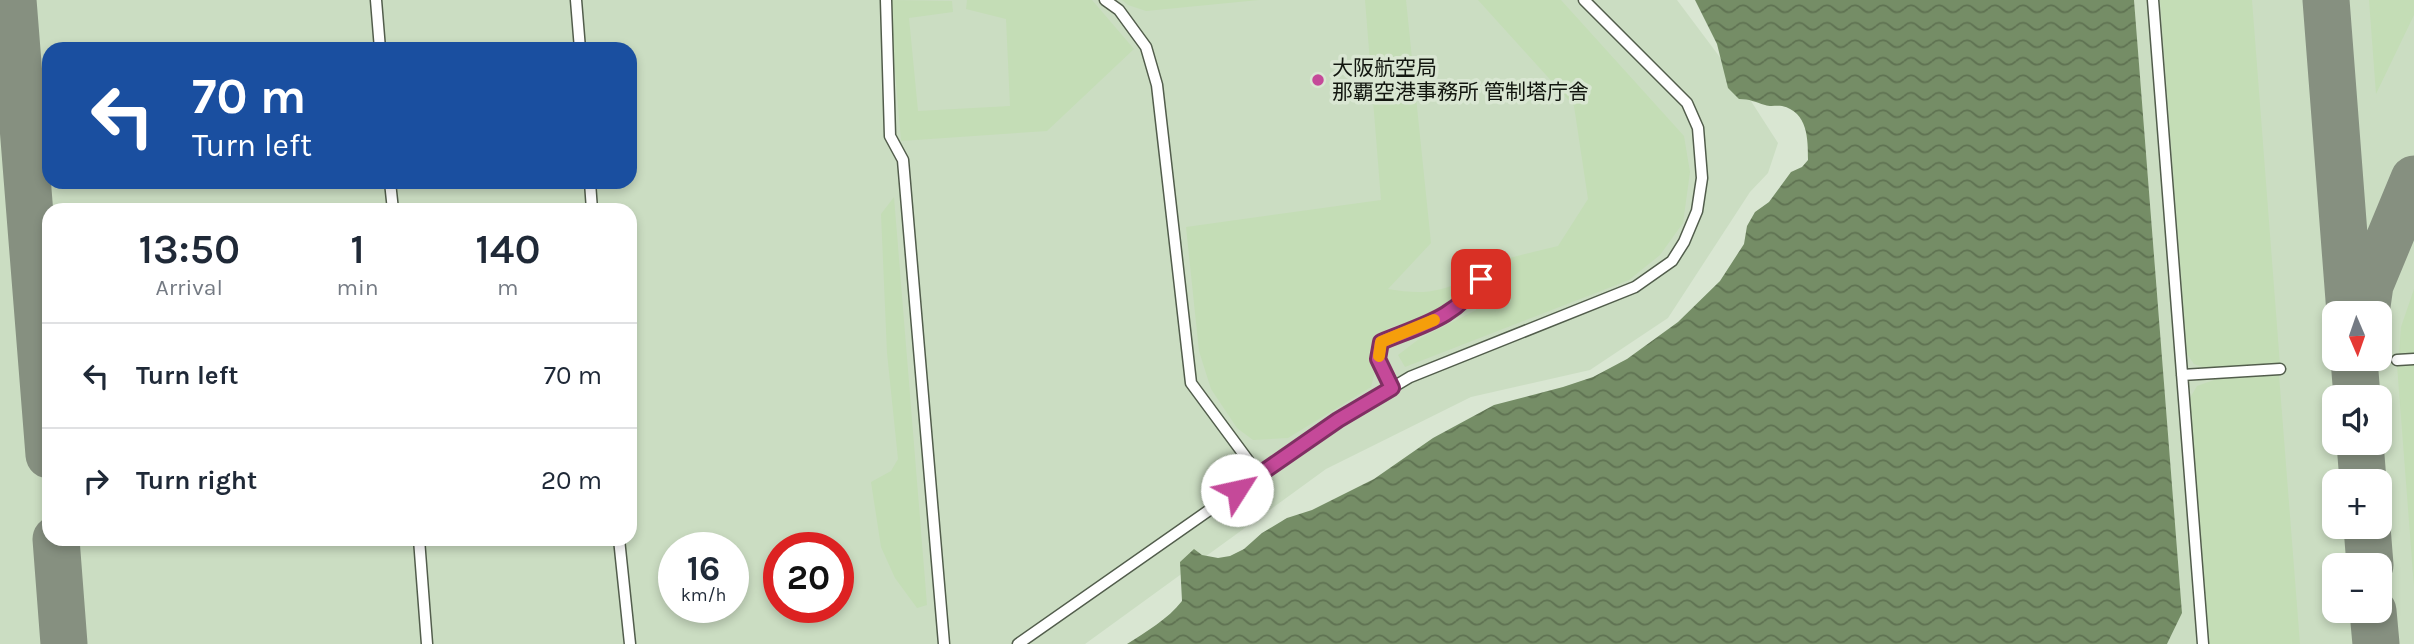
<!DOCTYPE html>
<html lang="en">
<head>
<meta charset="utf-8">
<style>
	:root { --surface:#fff; --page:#f2f2f3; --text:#1f2937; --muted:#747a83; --line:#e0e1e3 }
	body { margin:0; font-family:Karla,"Noto Sans JP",sans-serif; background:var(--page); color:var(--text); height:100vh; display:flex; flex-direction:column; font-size:26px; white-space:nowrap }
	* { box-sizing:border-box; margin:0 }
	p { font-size:23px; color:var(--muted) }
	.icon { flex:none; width:38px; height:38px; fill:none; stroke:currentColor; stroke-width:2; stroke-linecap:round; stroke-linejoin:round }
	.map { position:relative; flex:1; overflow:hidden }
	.side { position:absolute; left:42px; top:203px; width:595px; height:343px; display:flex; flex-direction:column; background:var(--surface); border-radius:21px; box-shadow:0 4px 10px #0003 }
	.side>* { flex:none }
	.top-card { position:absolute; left:42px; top:42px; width:595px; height:147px; border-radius:21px; box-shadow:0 4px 10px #0003; background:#1a4fa0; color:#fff; overflow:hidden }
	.needle { width:46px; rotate:178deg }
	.fabs { position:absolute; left:2322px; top:301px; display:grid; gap:14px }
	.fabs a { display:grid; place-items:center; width:70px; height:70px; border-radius:14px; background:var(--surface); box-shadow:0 4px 10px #0003; font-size:35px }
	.speed { position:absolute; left:658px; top:532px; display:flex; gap:14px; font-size:35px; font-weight:700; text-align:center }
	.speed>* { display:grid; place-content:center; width:91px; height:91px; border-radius:50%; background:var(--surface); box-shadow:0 4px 10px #0003; line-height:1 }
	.speed small { font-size:18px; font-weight:400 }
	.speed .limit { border:10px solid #d22; background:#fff; color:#111 }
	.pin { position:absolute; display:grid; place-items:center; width:60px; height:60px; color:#fff; margin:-30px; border-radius:14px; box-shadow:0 4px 10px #0006 }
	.me { position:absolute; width:77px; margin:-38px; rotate:55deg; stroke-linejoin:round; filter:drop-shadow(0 0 5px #0008) }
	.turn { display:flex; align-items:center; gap:24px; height:147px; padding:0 35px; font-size:32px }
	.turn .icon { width:91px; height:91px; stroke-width:2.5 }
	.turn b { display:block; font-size:49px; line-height:60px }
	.eta { display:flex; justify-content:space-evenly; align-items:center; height:119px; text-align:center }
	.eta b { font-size:42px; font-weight:600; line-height:49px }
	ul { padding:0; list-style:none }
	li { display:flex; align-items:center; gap:21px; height:105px; padding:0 35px; border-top:2px solid var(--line) }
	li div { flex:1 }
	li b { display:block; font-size:26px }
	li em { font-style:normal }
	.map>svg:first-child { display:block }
	.built { fill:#cbddc2; fill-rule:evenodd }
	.green { fill:#c4ddb6 }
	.water { fill:url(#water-waves) }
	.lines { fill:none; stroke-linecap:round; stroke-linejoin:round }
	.taxiway { stroke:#869080; stroke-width:47 }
	.service-casing { stroke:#525d4c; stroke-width:13 }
	.service { stroke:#fff; stroke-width:10 }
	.route-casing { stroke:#802f63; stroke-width:18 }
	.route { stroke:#c54999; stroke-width:12 }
	.slow { stroke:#f59e0b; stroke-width:12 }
	.poi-dot { fill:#c54999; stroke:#d9e6d2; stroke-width:2.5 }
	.labels { text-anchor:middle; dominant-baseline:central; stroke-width:7; stroke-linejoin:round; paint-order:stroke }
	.poi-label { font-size:21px; fill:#12160f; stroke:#d9e6d2; text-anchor:start }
</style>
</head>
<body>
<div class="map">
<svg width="2414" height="644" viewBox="0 0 2414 644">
	<defs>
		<pattern id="water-waves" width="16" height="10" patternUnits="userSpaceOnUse" patternTransform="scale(1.75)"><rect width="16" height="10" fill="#758d66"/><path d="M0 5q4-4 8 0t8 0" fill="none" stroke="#5f7252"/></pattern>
	</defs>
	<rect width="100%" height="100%" fill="#d9e6d2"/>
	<path class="built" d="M0,0h1677l63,84 38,59 -10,30 -18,19 -82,126 -78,52 -119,27 -145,72 -241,175h-1085zM49,49h581v133h-581zM49,210h581v329h-581zM674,548h59v59h-59zM779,548h59v59h-59z
		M2134,0h280v644h-247l15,-31zM2334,313h46v46h-46zM2334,397h46v46h-46zM2334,481h46v46h-46zM2334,565h46v46h-46z"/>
	<path class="green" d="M889,0l63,1 1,11 -44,6 9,93 92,-5 -4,-87 -40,-10 1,-9h125l42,49 -87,82 -146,10z
		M1122,0h137l-113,11 -18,-6z
		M1365,0h41l25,243 -43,46c30,5 48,5 77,-9l1,13 -16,11 -26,13 -36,11 -14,13 -5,11 6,20 -4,15 -83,51 -35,2 -16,-12 -26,-39 -12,-38 -13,-124 195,-27z
		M1478,0h83l123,136 6,36 -7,51 -23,32 -31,25 -224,87 -7,-12 21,-16 57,-29 29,-51 53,-13 30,-47 -14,-93z
		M2160,0h92l28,365 -72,4 -14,-5 -7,-10z
		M2369,0h45v15l-38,79z
		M894,197l33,408 -10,3 -22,-30 -14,-31 -10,-65 20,-11 7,-12 -11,-106 -6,-139z
		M2414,289v65l-15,1 2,-28z
		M2414,364v223l-17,-222z
		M2279,375l21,269h-91l-19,-246 7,-12 20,-7z"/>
	<path class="water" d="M1695,0h439l48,613 -15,31h-1040c19,-12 41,-25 55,-43l-2,-39 14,-13 8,6 16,3 12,-2 14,-7 18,-16 25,-15 25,-8 62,-31 59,-41 61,-33 69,-18 30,-10 34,-18 51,-37 42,-41 24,-37 3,-18 8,-14 14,-10 22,-30 11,-5 6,-7c0,-21 0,-48 -26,-54 -6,-1 -11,1 -17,-1 -10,-3 -15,-6 -26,-6l-11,-11 -11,-44z"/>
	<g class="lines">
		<path class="taxiway" d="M13,0l36,455
			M2326,0l24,313
			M2366,313l4,-28 44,-106
			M2354,359l3,38
			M2360,443l3,38
			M2367,527l3,38
			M56,539l8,105
			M2373,611l3,33"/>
		<g class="service-casing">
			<path id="service" d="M376,0l4,49
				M576,0l4,49
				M886,0l4,136 13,24 41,484
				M1105,0l14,10 27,37 11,38 34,298 68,92
				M2153,0l50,644
				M390,182l3,28
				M590,182l2,28
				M2397,360l17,-1
				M2182,375l98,-6
				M1392,388l-14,-29 3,-17c41,-17 75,-24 100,-63
				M419,539l8,105
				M619,539l11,105
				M1018,644l320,-224 72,-43 225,-90 37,-26 12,-19 13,-31 5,-33 -4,-50 -11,-25 -103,-103"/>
		</g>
		<use href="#service" class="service"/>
	</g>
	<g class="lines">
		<g class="route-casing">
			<path id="route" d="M1237,490l101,-70 54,-32 -14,-29 3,-17c41,-17 75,-24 100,-63"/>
		</g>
		<use href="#route" class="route"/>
		<path class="slow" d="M1379,356l2,-14 53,-22"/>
	</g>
	<circle class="poi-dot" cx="1318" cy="80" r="7"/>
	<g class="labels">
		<g class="poi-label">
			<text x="1332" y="68">大阪航空局<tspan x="1332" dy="24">那覇空港事務所 管制塔庁舎</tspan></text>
		</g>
	</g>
</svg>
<div class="fabs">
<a><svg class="needle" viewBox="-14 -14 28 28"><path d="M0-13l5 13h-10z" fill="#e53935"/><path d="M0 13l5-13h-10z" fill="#747a83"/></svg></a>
<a><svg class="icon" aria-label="sound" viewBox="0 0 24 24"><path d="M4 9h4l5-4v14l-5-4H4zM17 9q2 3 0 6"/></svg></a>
<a>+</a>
<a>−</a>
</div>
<div class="speed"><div>16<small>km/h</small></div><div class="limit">20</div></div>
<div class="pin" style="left:1481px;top:279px;background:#d93025"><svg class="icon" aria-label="arrive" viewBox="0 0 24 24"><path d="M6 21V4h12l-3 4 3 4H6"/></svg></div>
<svg class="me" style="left:1237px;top:490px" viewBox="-20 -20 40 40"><circle r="19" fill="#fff"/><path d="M0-13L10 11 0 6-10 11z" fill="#c54999"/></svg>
<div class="top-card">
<div class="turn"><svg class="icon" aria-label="left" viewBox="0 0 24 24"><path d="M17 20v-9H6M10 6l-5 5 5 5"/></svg><div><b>70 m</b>Turn left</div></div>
</div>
<section class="side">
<div class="eta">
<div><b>13:50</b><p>Arrival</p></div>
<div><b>1</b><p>min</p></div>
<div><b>140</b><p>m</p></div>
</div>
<ul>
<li><svg class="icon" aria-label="left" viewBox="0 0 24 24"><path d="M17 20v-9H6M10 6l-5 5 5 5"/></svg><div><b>Turn left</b></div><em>70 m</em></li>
<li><svg class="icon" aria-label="right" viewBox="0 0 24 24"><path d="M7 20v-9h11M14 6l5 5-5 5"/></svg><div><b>Turn right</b></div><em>20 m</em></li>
</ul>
</section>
</div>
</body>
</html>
